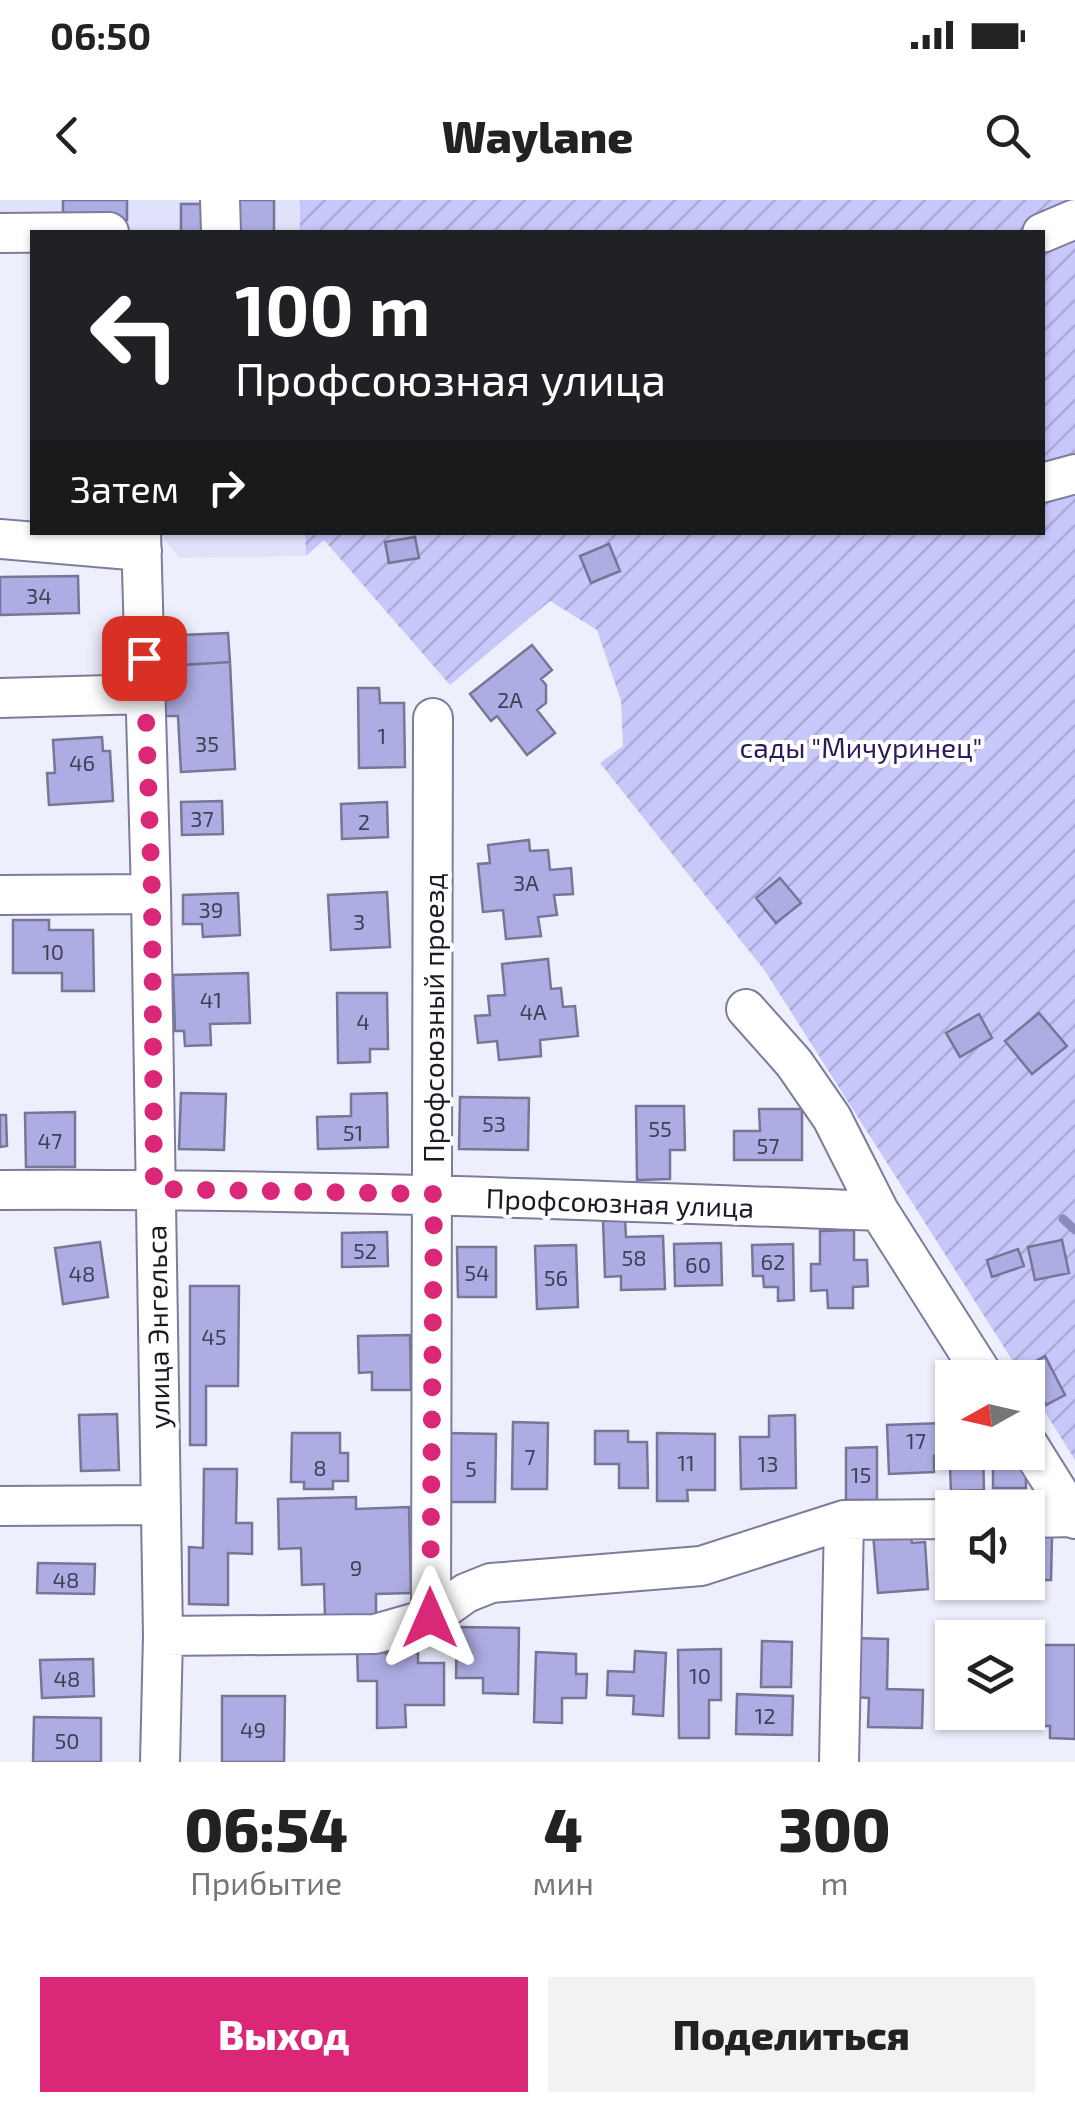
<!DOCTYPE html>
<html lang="ru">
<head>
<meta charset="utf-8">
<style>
	:root { --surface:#fff; --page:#f2f2f2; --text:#222; --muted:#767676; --accent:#db2777 }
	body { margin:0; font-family:"Exo 2",sans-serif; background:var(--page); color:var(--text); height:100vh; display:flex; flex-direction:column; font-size:38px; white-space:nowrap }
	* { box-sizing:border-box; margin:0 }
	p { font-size:32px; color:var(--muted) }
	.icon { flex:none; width:55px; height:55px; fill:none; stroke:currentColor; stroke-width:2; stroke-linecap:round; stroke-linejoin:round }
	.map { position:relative; height:1562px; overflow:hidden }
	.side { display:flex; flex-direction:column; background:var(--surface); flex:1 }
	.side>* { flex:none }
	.hud { position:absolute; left:30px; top:30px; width:1015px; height:305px; border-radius:0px; box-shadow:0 2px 8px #0004; background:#202124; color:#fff; overflow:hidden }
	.needle { width:65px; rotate:262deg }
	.tools { position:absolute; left:935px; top:1160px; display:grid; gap:20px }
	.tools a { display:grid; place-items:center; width:110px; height:110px; border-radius:0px; background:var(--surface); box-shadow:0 2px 8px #0004; font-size:50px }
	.pin { position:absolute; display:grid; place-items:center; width:85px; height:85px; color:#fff; margin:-42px; border-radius:20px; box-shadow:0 5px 15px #0006 }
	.me { position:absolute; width:110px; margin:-55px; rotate:0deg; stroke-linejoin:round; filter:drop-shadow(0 0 8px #0008) }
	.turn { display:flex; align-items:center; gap:35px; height:210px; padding:0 40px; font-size:45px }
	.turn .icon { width:130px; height:130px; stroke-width:2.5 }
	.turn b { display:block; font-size:70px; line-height:85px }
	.then { display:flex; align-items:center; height:95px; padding:0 40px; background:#0003; gap:20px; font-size:38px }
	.eta { display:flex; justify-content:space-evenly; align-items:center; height:170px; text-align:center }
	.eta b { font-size:60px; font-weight:800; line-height:70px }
	.primary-button { display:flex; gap:20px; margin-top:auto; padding:20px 40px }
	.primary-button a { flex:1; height:115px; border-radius:0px; background:var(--accent); color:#fff; font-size:40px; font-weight:800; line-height:115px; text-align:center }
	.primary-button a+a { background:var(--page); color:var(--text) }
	.status { display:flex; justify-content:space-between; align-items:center; height:70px; padding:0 50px; background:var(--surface); direction:ltr }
	.status svg { height:28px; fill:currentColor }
	header { display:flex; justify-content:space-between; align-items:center; height:130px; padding:0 40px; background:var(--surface); font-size:45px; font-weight:800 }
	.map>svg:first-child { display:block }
	.built { fill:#e0e1fa }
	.garden { fill:url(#garden-furrows) }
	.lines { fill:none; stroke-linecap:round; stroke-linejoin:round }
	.stream { stroke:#8c8bbf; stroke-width:9 }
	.building { fill:#aeade3; stroke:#777696; stroke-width:2.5 }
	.minor-casing { stroke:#7d7c9c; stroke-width:42 }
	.minor { stroke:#fff; stroke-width:38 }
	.route { stroke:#db2777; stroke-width:18; stroke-dasharray:0 32.4 }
	.labels { text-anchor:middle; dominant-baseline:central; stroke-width:8; stroke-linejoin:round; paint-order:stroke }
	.number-label { font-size:22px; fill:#404056 }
	.park-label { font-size:28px; fill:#271c5a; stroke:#fff }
	.street-label { font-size:28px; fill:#1b1b27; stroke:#fff }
</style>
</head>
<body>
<div class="status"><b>06:50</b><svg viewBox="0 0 49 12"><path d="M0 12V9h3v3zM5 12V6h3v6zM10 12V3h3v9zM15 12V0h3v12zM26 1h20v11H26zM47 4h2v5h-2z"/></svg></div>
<header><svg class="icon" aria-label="back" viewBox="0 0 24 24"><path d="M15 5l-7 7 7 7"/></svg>Waylane<svg class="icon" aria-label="search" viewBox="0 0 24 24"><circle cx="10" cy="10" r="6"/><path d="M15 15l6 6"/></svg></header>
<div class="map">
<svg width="1075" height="1562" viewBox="0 0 1075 1562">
	<defs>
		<pattern id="garden-furrows" width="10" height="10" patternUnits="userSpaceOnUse" patternTransform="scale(2.5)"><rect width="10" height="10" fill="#c8c7fa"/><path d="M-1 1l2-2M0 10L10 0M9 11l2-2" fill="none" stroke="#abaad6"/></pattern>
	</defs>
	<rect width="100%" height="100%" fill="#eeeffd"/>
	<path class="built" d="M0,0h300v32h-262l-38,-13z
		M159,333h146l1,23 -126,2z"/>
	<path class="garden" d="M300,0h775v1260l-47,-75v-7l-5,-1 -258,-406 -165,-208 23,-17 -2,-45 -24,-71 -47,-29 -100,84 -126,-145 -18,16 -1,-24h737v-300h-742z"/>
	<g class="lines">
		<path class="stream" d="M1063,1019l12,11"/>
	</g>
	<path class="building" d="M63,0h64v20l-64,2z
		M235,0h39v32h-38z
		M181,4h26l-1,28h-25z
		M415,337l4,21 -30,5 -4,-21z
		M609,344l11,27 -29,12 -11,-27z
		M78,376l1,37 -79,2v-38z
		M228,433l2,29 -46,3 -2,-30z
		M532,445l20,25 -11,9 5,6v18l-9,7 18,23 -28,22 -30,-39 -6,5 -21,-27z
		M230,462l5,107 -54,3 -3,-56h-13l-2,-50z
		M358,488h21l1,15h24l1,64 -46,1z
		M102,537l1,14h7l3,50 -64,4 -2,-32h8l-2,-33z
		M222,601l1,33 -41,1 -1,-33z
		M387,602l1,35 -46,2 -1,-35z
		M529,640l1,11 18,-1 2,20 21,-2 2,26 -19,1 3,20 -19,2 3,19 -35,3 -3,-29 -20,2 -5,-48 12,-1 -2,-18z
		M780,678l21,25 -25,20 -20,-25z
		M387,692l3,55 -59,3 -3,-55z
		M238,693l2,42 -37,2 -1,-13h-19v-29z
		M13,720h36v10h44l1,61h-32v-18h-49z
		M548,759l3,30 10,-1 2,19 12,-1 3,30 -38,4 1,16 -42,4 -2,-19 -19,2 -3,-27 15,-1 -2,-19 17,-1 -3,-31z
		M248,773l2,50 -40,1 1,21 -26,1 -1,-15h-9l-2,-56z
		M337,793h50l1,56h-18v13l-32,1z
		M1039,813l28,33 -35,28 -27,-33z
		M979,814l13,24 -32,19 -14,-24z
		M181,893l45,1 -2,56 -45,-1z
		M387,893l1,54 -70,2 -1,-32 34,-1v-22z
		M460,897l69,1 -1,52 -69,-1z
		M636,906h48l1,44h-15v29l-33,1z
		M759,909h43v51h-68v-29h26z
		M75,912v55h-49l-1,-54z
		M0,915h6l1,31 -7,1z
		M625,1019l1,18 37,-1 2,53 -44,1v-14l-16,1 -2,-57z
		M854,1030v30h13l1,26 -15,1v21h-25l-1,-18 -16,1v-27h9v-33z
		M387,1032l1,34 -46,1v-34z
		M1062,1040l7,33 -34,7 -7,-33z
		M100,1042l8,55 -45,7 -8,-56z
		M721,1043l1,42 -47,1 -1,-42z
		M793,1044l1,56 -16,1v-14h-14l-1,-11h-10l-1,-31z
		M576,1045l2,62 -41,2 -2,-63z
		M457,1047h39v50h-38z
		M1018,1049l6,17 -32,11 -5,-17z
		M190,1086h49l-1,100h-32v59h-16z
		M410,1135l1,55h-39v-18l-13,1 -1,-37z
		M1045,1156l20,39 -19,10 -19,-39z
		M117,1214l2,56 -38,1 -2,-56z
		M795,1215l1,73 -55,1 -1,-52h29v-21z
		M513,1222l35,1 -1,66h-35z
		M943,1223l1,33h-10v16l-45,2 -2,-49z
		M595,1231h33v11h19l1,46h-29v-24h-24z
		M292,1233h48v20h8v28h-15v8h-29v-7h-13z
		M448,1233l48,1 -1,68h-48z
		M657,1233l58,1v56h-28l1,11h-31z
		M949,1245h3v7h31l1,38 -33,1z
		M877,1247v53h-31v-52z
		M1026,1260v28h-33v-27z
		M204,1269h33l-1,54h16v31l-24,-1v52l-39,-1v-57l14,1z
		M356,1297v12l53,-2 2,86 -35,1v21l-51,2 -1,-33 -22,1 -1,-37 -22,1 -1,-50z
		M910,1330l2,13 13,-1 3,47 -50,4 -5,-60z
		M949,1334l3,1v47l25,1 -29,-1z
		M1028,1336h24l-1,44h-23z
		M38,1363l57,1 -1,30 -57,-1z
		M457,1427l62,1 -1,66 -35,-1v-15h-27z
		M854,1438l34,1 -1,50 36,1 -1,38 -54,-1 1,-29 -15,-1z
		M762,1441l30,1 -1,45h-30z
		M1041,1445h34v94l-25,-1v-12h-26l4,-52h12z
		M357,1448h28v5h33v10h26v42h-39l1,22 -29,1v-47h-19z
		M721,1449v51h-12v38h-30l-1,-88z
		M635,1451l31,2 -3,63 -30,-2 1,-18 -27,-1 1,-24 26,1z
		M536,1452l40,2v20h11l-1,24h-24v25l-28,-1z
		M93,1459l1,37 -52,2 -2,-38z
		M737,1494l56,2 -1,39 -56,-1z
		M222,1496h63l-1,66h-62z
		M34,1517l67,1v44h-68z"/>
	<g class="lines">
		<g class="minor-casing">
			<path id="minor" d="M220,0l1,32
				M0,33l109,-1
				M1042,33l33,-14
				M1042,283l33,-9
				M141,332l10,362 12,742 -3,126
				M0,339l142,12
				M0,498l146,-4
				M0,695l151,-1
				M746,809l48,54 38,55 47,93 106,167
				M0,990c293,-2 586,10 879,21
				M1028,1244l47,75
				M0,1306l160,-1
				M1028,1318l46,-1
				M431,1418l2,-900
				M163,1436l212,-2 56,-16 35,-25 25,-10 210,-17 143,-46 108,-1
				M839,1562l5,-242"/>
		</g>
		<use href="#minor" class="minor"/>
	</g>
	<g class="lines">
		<path class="route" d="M144,458l8,236 2,295 280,5 -4,424"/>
	</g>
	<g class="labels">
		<g class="number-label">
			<text x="39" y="395">34</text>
			<text x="510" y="499">2А</text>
			<text x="382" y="535">1</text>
			<text x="207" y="543">35</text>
			<text x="82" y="562">46</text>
			<text x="202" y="618">37</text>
			<text x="364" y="621">2</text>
			<text x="526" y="682">3А</text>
			<text x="211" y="709">39</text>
			<text x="359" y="721">3</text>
			<text x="53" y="751">10</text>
			<text x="211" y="799">41</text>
			<text x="533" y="811">4А</text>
			<text x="363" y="821">4</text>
			<text x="494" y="923">53</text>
			<text x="660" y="928">55</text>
			<text x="353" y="932">51</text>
			<text x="50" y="940">47</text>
			<text x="768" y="945">57</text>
			<text x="365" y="1050">52</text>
			<text x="634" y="1057">58</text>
			<text x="773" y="1061">62</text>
			<text x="698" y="1064">60</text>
			<text x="477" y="1072">54</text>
			<text x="82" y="1073">48</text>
			<text x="556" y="1077">56</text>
			<text x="214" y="1136">45</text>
			<text x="916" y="1240">17</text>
			<text x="530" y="1256">7</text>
			<text x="686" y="1262">11</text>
			<text x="768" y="1263">13</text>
			<text x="320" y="1267">8</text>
			<text x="471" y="1268">5</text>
			<text x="861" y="1274">15</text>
			<text x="356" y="1367">9</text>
			<text x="66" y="1379">48</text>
			<text x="700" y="1475">10</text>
			<text x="67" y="1478">48</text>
			<text x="765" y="1515">12</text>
			<text x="253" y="1529">49</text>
			<text x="67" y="1540">50</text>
		</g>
		<g class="park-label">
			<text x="861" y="547">сады "Мичуринец"</text>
		</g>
		<g class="street-label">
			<text transform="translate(433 818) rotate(-90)">Профсоюзный проезд</text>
			<text transform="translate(620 1002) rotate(2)">Профсоюзная улица</text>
			<text transform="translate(157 1127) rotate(-91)">улица Энгельса</text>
		</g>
	</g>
</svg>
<div class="tools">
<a><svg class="needle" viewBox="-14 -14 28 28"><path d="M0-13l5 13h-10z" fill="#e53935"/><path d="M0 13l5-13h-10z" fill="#767676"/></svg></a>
<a><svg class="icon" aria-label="sound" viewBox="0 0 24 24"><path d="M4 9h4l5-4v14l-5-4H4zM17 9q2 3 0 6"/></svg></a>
<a><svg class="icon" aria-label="layers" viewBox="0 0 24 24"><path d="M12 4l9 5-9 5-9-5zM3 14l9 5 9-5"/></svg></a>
</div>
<div class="pin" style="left:144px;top:458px;background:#d93025"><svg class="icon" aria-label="arrive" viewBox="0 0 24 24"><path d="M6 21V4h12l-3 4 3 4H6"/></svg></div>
<svg class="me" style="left:430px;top:1418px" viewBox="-20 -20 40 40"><path d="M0-17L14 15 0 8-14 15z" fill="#db2777" stroke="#fff" stroke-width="4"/></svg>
<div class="hud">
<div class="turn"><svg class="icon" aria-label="left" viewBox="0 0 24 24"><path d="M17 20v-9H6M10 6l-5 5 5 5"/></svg><div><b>100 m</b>Профсоюзная улица</div></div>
<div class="then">Затем<svg class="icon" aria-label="right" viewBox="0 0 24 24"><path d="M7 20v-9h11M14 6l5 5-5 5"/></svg></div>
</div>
</div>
<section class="side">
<div class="eta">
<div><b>06:54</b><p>Прибытие</p></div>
<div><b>4</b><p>мин</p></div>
<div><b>300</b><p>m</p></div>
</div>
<div class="primary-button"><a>Выход</a><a>Поделиться</a></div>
</section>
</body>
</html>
